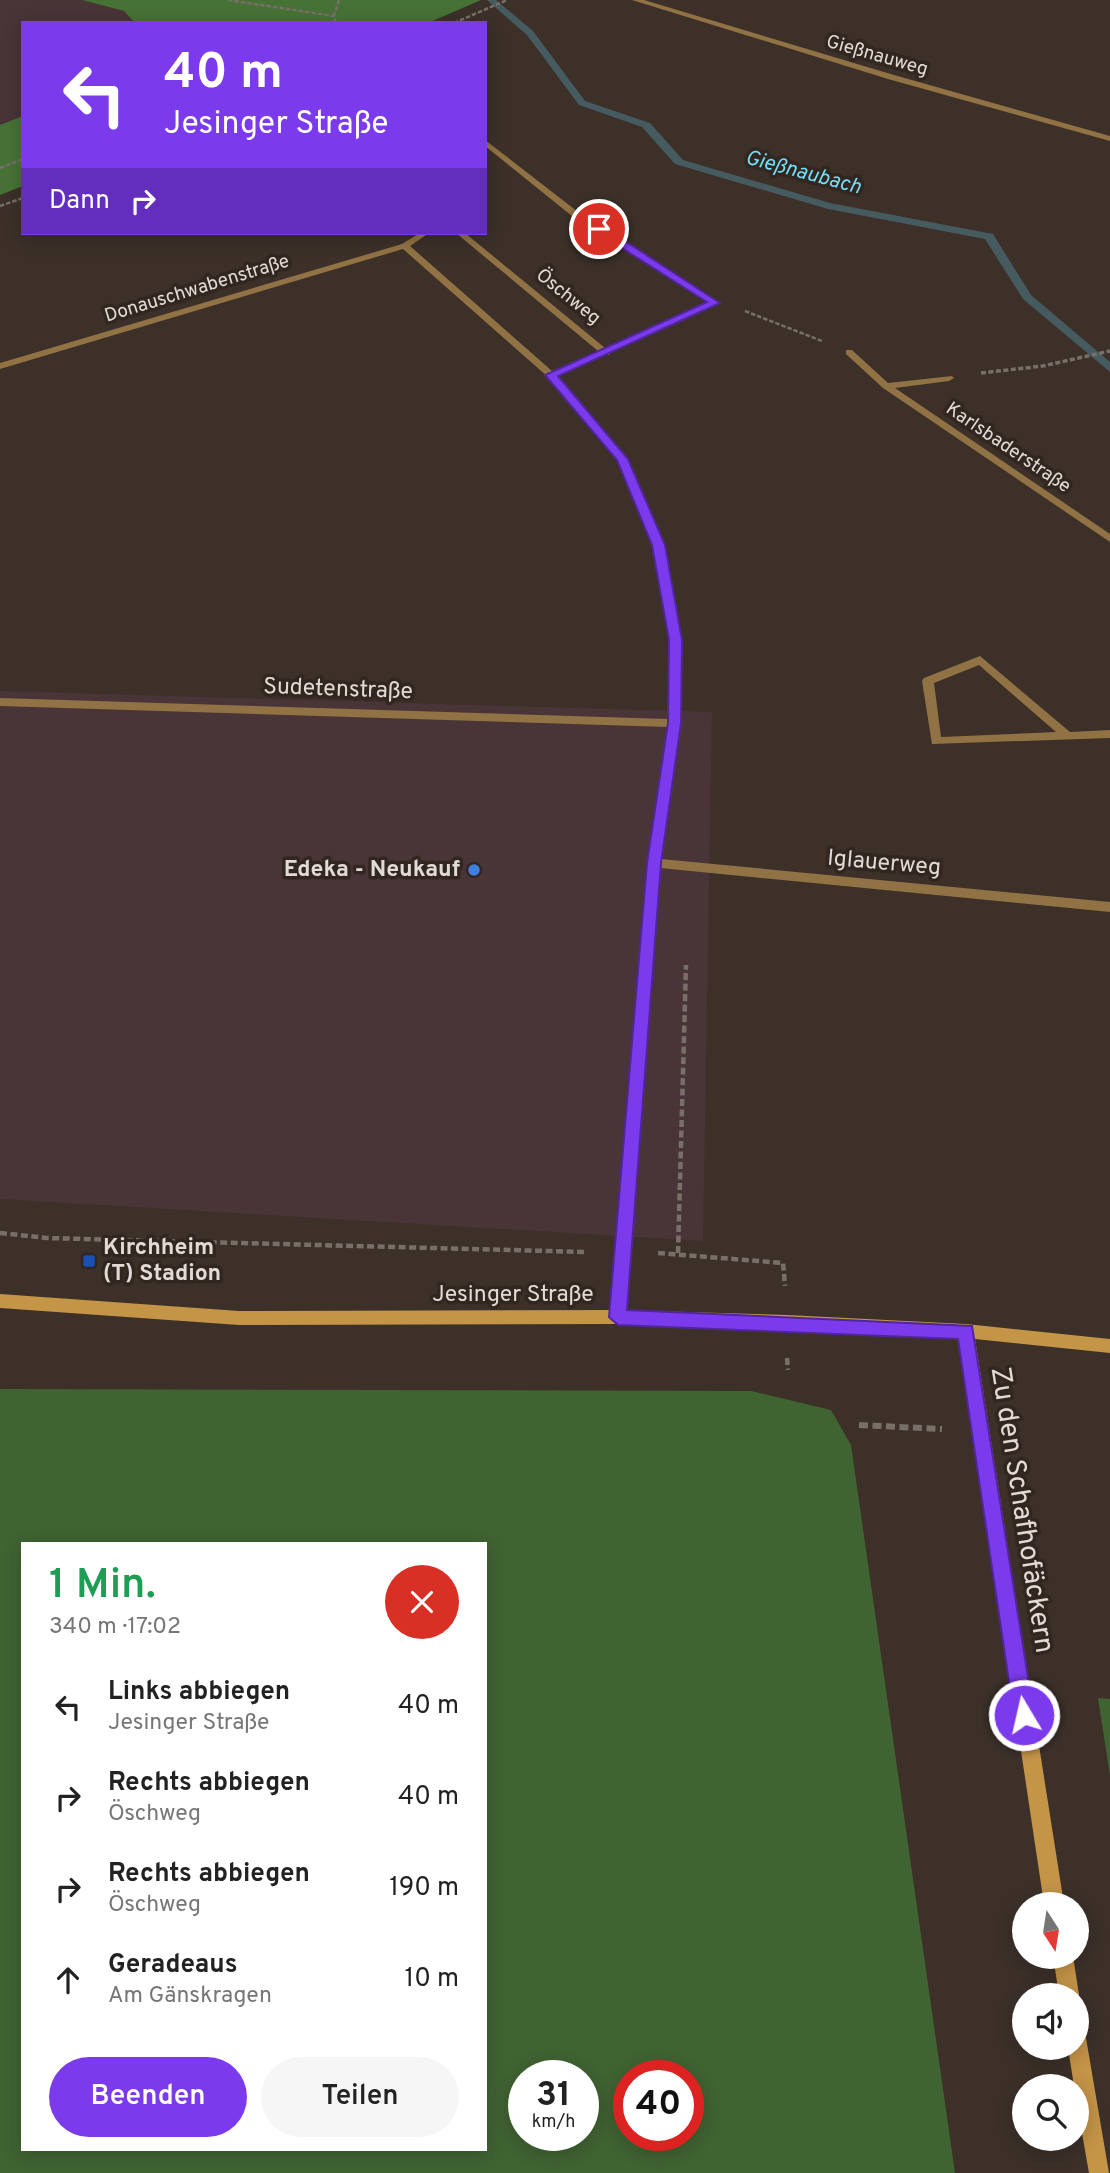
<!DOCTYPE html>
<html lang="de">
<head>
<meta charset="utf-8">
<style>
	:root { --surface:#fff; --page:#f6f6f6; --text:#222; --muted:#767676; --accent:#7c3aed }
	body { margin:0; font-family:Overpass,sans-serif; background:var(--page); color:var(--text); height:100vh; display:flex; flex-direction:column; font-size:26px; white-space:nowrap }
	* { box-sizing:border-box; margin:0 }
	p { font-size:23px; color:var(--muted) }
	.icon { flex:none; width:38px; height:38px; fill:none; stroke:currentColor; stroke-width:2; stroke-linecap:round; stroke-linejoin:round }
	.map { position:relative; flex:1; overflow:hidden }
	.drawer { position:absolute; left:21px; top:1542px; width:466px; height:609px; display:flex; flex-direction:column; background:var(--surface); border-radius:0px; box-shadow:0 4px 18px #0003 }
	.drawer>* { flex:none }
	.guide { position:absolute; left:21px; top:21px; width:466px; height:214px; border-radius:0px; box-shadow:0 4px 18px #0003; background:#7c3aed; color:#fff; overflow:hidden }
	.needle { width:46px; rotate:168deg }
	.fabs { position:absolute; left:1012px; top:1892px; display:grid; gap:14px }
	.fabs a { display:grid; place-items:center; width:77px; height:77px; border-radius:50%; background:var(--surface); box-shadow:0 4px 18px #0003; font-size:35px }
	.speed { position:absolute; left:508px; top:2060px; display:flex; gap:14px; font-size:35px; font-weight:700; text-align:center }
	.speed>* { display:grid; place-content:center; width:91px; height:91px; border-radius:50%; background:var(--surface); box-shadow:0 4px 18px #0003; line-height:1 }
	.speed small { font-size:18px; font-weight:400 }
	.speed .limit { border:10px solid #d22; background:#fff; color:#111 }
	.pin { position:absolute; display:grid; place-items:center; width:60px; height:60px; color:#fff; margin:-30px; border:4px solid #fff; border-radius:50%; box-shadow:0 2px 7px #0007 }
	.me { position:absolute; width:77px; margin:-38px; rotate:351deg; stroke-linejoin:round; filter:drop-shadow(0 0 5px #0008) }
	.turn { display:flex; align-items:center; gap:24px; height:147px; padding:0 28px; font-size:32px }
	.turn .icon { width:91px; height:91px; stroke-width:2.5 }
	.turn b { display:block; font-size:49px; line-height:60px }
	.then { display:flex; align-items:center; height:66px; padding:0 28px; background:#0003; gap:14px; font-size:26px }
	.round { display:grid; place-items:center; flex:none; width:74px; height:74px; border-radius:37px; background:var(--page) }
	.head { display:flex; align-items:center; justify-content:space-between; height:119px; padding:0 28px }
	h1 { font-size:42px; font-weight:600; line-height:52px; color:#1e9e55 }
	.button { display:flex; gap:14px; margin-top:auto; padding:14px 28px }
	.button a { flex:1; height:80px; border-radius:42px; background:var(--accent); color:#fff; font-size:28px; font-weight:600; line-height:80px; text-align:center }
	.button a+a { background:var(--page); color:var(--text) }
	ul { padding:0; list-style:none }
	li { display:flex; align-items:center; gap:21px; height:91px; padding:0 28px }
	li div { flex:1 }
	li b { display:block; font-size:26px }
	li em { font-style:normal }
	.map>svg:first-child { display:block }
	.industrial { fill:#493438 }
	.green { fill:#406332; fill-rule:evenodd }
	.forest { fill:#477235 }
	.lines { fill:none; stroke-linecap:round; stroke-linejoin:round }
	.stream { fill:#465b60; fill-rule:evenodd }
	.path-far3 { stroke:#796f69; stroke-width:2.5; stroke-dasharray:4.5 2; stroke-linecap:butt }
	.path-far2 { stroke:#796f69; stroke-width:3.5; stroke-dasharray:5 2.5; stroke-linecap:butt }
	.path-far1 { stroke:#796f69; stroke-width:4.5; stroke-dasharray:7 3.5; stroke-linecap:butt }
	.path { stroke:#796f69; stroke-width:6; stroke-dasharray:9 4.5; stroke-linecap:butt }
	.lane { fill:#907244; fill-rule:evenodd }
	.street { fill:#907244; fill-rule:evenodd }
	.secondary { fill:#c49447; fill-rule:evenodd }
	.route { fill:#7c3aed; stroke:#51269a; stroke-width:2 }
	.shop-dot { fill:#3f7fe0; stroke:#322620; stroke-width:2.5 }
	.transit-dot { fill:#1a4fb4; stroke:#322620; stroke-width:2.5 }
	.labels { text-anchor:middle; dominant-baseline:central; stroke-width:7; stroke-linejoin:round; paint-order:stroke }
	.far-street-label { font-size:19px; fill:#e2dad6; stroke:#322620 }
	.far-water-label { font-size:21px; font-style:italic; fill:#75dffc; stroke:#322620 }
	.street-label { font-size:23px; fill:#e2dad6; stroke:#322620 }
	.poi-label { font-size:23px; font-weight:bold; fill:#e2dad6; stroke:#322620; text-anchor:end }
	.near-street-label { font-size:28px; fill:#e2dad6; stroke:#322620 }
</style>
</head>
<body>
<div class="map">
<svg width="1110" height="2173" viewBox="0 0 1110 2173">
	<rect width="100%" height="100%" fill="#3c3029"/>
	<path class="industrial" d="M0,0h82l42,11 11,12h-112v93l-23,9z
		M0,691l712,21 -9,529 -703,-42z"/>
	<path class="green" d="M0,1389l751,2 80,19 20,35 104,728h-955zM23,1544h462v605h-462zM523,2076h60v59h-60zM628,2076h60v59h-60z
		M1098,1698l12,1v77z"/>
	<path class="forest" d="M82,0h399l-53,23h-293l-11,-12z
		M23,116v70l-23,9v-70z"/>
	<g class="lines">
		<path class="stream" d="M487,0h9l37,31 52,70 65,22 33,37 147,43 163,31 38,61 79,67v10l-87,-73 -38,-60 -157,-30 -153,-45 -33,-37 -63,-22 -52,-70z"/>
		<path class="path-far3" d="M228,0l106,16
			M336,23l-2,-7 5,-16
			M454,23l53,-23
			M0,168l23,-9
			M0,206l23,-8
			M745,311l77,30"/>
		<path class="path-far2" d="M981,373l62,-7 67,-15"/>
		<path class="path-far1" d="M0,1233l47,5 540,14
			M658,1253l125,10 2,23
			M678,1253l8,-288
			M787,1358l1,12"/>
		<path class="path" d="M859,1425l83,4"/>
		<path class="lane" d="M980,656l90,76 40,-2v8l-178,6 -10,-63 2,-3zM979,665l77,67 -115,5 -7,-54z"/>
		<path class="street" d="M632,0h12l250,75 216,61v5l-222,-62z
			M485,140l93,72 142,91 -110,49 -1,3h-5l-47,21 70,83 37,87 18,94 -2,83 -19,136 449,43v10l-450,-44 -34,449 -3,5 -5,2 -5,-2 -3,-5 38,-454 20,-136 -668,-21v-8l668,21 2,-79 -16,-94 -37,-86 -69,-83 -145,-128 -403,120v-6l402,-119 18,-11h9l-19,13 142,125 46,-20 -142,-118h9l140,115 103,-45 -136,-87 -87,-70z
			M846,350h6l36,33 64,-7 2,2 -5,3 -54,7 215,146v8l-227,-154 -37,-34z"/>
		<path class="secondary" d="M0,1294l239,17 379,-1 169,5 179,9 144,15v14l-135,-14 89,565h-20l-85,-566 -172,-9 -169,-5 -379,1 -239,-17z
			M1053,1956h20l6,39 -3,6v-6h-17z
			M1076,2028l7,3 3,7 23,135h-20l-13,-74v-13h-2l-6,-38h8z"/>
	</g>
	<path class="route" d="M595,226h7l118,77 -162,73 70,83 37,86 17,95 -1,83 -20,140 -34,447 345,16 62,389 -3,7 -7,3 -7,-3 -3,-7 -56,-376 -340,-14 -9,-8 38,-454 21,-140 1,-83 -17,-95 -35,-85 -72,-85 162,-73 -112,-71z"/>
	<circle class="shop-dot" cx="474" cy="870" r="7"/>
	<rect class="transit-dot" x="82" y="1254" width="14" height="14" rx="3.5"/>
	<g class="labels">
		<g class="far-street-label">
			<text transform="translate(877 56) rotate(16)">Gießnauweg</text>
			<text transform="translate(197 289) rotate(-17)">Donauschwabenstraße</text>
			<text transform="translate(568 297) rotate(39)">Öschweg</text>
			<text transform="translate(1008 448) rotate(34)">Karlsbaderstraße</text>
		</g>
		<g class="far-water-label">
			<text transform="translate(803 173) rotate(15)">Gießnaubach</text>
		</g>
		<g class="street-label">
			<text transform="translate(338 690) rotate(2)">Sudetenstraße</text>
			<text transform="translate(884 864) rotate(5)">Iglauerweg</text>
			<text x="513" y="1295">Jesinger Straße</text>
		</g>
		<g class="poi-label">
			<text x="460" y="870">Edeka - Neukauf</text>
			<text x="103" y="1248" text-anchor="start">Kirchheim<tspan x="103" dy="26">(T) Stadion</tspan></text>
		</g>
		<g class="near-street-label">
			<text transform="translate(1021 1510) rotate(81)">Zu den Schafhofäckern</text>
		</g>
	</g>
</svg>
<div class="fabs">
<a><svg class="needle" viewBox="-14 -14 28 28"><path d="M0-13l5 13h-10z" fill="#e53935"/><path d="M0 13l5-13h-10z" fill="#767676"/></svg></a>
<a><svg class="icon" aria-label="sound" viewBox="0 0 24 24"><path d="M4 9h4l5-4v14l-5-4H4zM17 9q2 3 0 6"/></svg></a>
<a><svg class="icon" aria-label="search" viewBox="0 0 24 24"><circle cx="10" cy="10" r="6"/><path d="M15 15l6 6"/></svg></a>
</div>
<div class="speed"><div>31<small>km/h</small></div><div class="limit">40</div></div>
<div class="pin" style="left:599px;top:229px;background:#d93025"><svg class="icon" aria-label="arrive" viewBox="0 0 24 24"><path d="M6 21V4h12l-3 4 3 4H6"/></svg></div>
<svg class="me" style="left:1024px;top:1715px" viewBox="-20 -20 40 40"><circle r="17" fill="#7c3aed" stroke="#fff" stroke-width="3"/><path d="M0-11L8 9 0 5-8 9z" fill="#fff"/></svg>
<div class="guide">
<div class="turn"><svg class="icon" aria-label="left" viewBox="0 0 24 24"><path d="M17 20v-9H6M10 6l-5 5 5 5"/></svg><div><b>40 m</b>Jesinger Straße</div></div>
<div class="then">Dann<svg class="icon" aria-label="right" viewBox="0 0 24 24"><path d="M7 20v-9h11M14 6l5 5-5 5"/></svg></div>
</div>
<section class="drawer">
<div class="head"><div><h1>1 Min.</h1><p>340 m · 17:02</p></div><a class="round" style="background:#d93025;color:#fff"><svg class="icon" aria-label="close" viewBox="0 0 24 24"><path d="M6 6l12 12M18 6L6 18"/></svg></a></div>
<ul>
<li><svg class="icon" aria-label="left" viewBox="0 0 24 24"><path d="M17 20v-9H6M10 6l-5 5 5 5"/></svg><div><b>Links abbiegen</b><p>Jesinger Straße</p></div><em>40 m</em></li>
<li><svg class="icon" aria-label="right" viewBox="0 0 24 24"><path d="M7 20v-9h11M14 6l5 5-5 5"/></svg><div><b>Rechts abbiegen</b><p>Öschweg</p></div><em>40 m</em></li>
<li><svg class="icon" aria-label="right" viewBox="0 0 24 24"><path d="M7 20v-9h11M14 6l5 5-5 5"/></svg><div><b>Rechts abbiegen</b><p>Öschweg</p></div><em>190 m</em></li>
<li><svg class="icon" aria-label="ahead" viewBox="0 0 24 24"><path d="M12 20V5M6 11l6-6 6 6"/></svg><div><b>Geradeaus</b><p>Am Gänskragen</p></div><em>10 m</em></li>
</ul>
<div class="button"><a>Beenden</a><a>Teilen</a></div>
</section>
</div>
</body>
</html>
